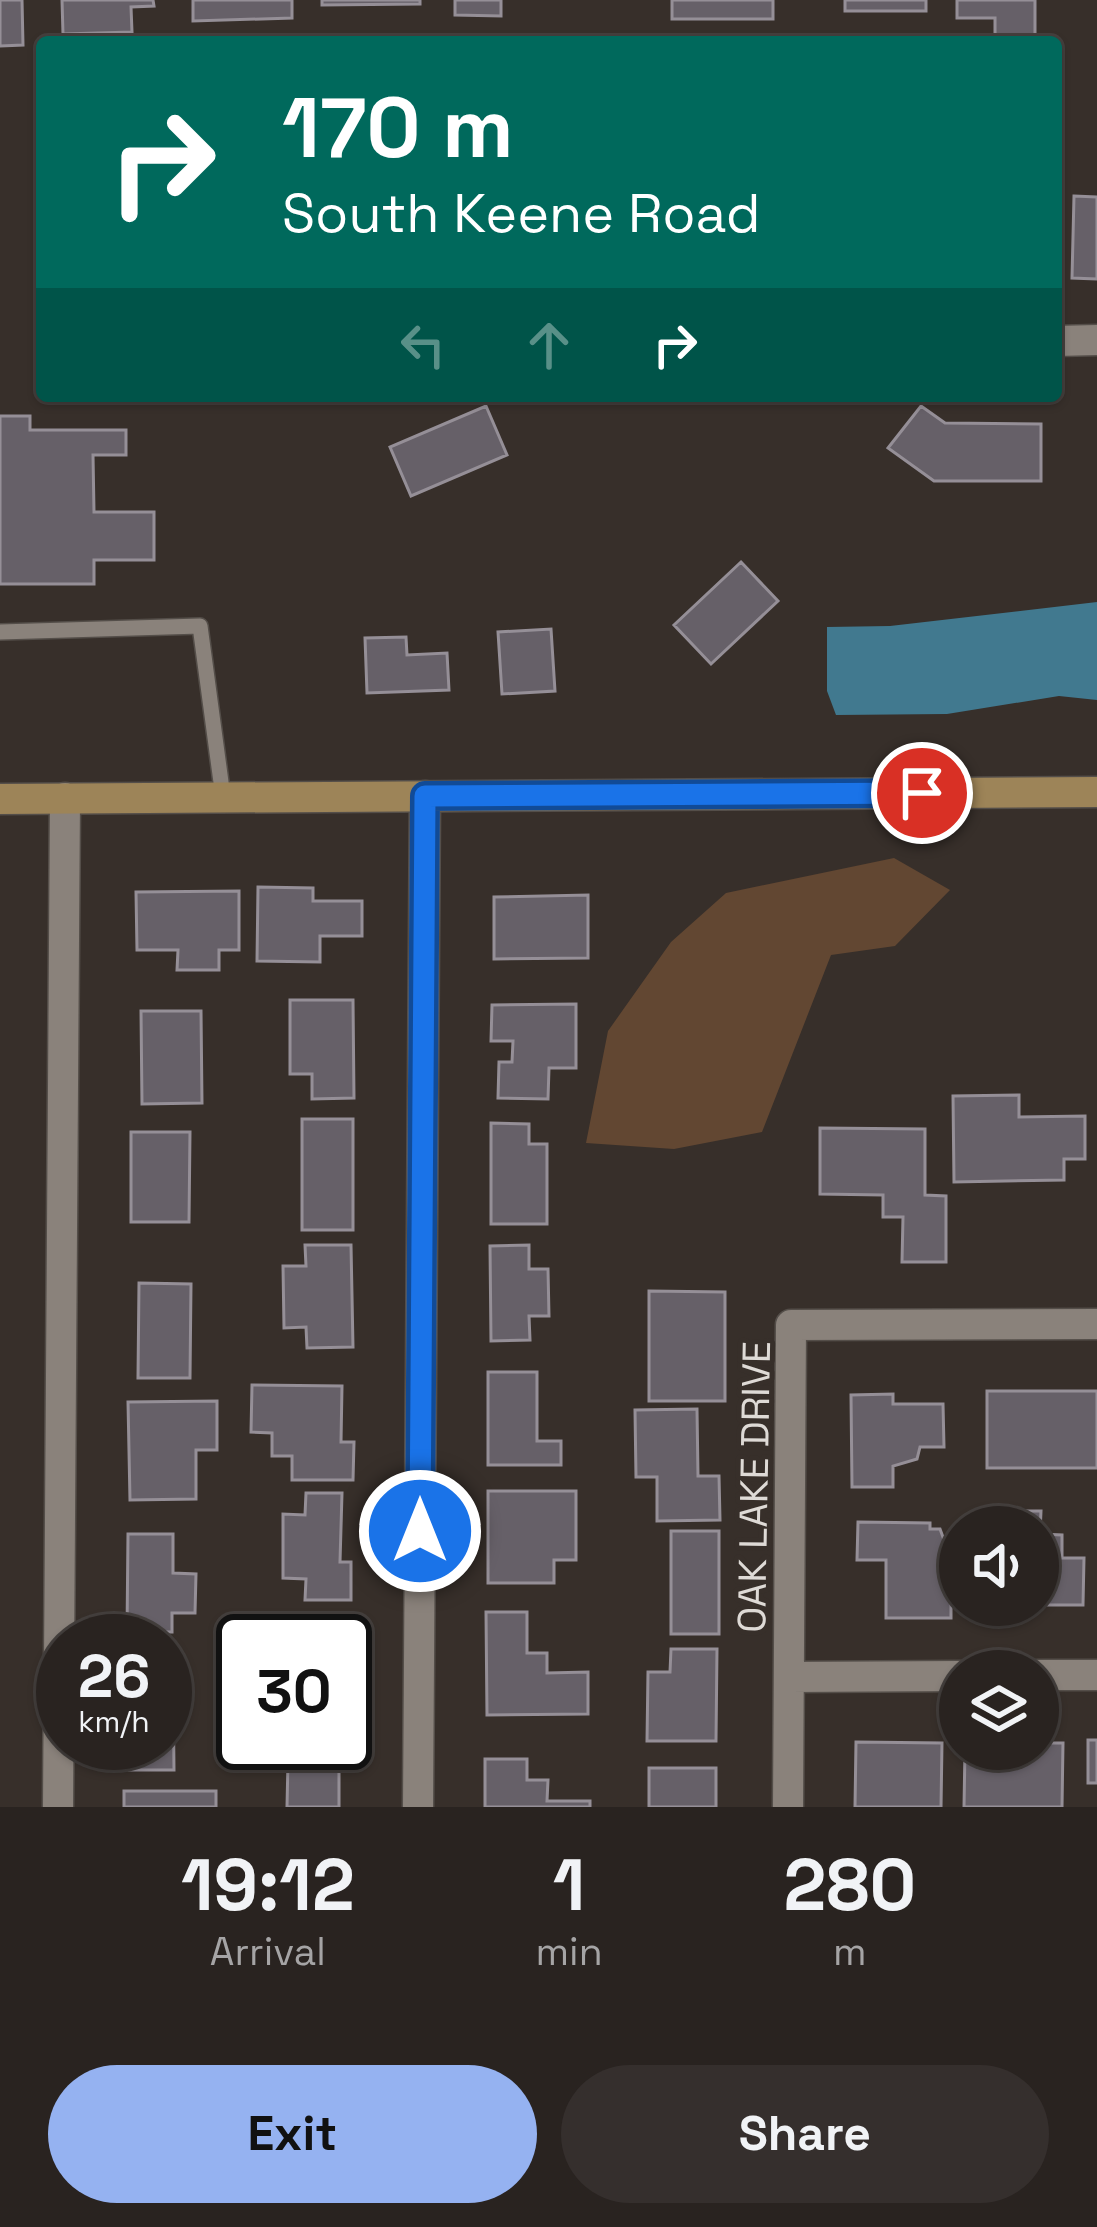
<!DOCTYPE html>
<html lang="en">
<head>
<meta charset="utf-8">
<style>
	:root { --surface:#292320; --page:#352f2d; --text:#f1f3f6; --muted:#a5a4a5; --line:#45403e; --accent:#95b2f1 }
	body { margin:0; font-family:"Space Grotesk",sans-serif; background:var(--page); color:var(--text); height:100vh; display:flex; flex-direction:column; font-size:45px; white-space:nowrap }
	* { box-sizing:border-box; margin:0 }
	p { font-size:39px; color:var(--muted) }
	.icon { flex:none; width:66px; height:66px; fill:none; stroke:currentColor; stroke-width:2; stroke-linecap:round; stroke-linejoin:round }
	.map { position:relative; height:1807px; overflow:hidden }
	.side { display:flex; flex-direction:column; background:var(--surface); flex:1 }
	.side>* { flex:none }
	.banner { position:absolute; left:36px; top:36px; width:1026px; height:366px; border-radius:12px; box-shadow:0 3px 9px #0004,0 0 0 3px var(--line); background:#00695c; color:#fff; overflow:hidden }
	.controls { position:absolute; left:939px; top:1506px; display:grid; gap:24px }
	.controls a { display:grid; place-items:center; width:120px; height:120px; border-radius:50%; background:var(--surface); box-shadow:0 3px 9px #0004,0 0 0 3px var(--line); font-size:60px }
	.speed { position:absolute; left:36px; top:1614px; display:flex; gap:24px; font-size:60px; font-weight:700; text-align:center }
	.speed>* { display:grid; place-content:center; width:156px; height:156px; border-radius:50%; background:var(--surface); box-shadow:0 3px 9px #0004,0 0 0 3px var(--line); line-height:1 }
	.speed small { font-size:30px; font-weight:400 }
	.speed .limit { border:6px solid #111; border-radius:18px; background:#fff; color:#111 }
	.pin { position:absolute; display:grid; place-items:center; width:102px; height:102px; color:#fff; margin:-51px; border:6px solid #fff; border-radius:50%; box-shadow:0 3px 12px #0007 }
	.me { position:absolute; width:132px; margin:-66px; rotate:0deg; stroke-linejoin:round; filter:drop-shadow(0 0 9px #0008) }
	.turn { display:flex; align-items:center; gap:42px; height:252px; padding:0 48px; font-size:54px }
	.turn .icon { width:156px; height:156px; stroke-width:2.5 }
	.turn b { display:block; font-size:84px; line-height:102px }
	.lanes { display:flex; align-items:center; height:114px; padding:0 48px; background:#0003; justify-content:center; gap:60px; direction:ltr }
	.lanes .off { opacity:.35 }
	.eta { display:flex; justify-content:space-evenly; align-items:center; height:204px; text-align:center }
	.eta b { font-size:72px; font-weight:700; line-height:84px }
	.cta { display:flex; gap:24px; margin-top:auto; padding:24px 48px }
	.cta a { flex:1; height:138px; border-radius:72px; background:var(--accent); color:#111; font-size:48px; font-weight:700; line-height:138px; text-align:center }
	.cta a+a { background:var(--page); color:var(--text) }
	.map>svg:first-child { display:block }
	.green { fill:#624732 }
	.water { fill:#41798f }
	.building { fill:#666068; stroke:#958f97; stroke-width:3 }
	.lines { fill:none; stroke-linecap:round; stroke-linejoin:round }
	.service-casing { stroke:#544e49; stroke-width:18 }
	.minor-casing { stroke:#544e49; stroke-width:33 }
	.secondary-casing { stroke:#544e49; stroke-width:33 }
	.service { stroke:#8a827b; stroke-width:15 }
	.minor { stroke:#8a827b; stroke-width:30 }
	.secondary { stroke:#9d8458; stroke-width:30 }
	.route-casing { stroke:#114b97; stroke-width:30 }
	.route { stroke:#1a73e8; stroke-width:21 }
	.labels { text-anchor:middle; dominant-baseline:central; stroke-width:10; stroke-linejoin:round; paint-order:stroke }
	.street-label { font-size:39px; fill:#dedad6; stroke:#372f2a }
</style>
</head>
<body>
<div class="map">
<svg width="1097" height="1807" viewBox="0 0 1097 1807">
	<rect width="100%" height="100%" fill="#372f2a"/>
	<path class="green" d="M894,858l56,32 -55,56 -64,9 -69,177 -88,17 -88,-6 22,-112 63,-89 55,-49z"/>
	<path class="water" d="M1097,602v98l-38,-4 -112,18 -111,1 -9,-24v-64l63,-1z"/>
	<path class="building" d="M0,0h22l1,45 -23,1z
		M62,0h91l1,6 -23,1 1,25 -69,2z
		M193,0h99v18l-99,3z
		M322,0h98v4l-98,1z
		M455,0h46v16l-46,-1z
		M672,0h101v19h-101z
		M845,0h81v11h-81z
		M957,0h78v42h-40v-24h-38z
		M1074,196l23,1v82l-25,-1z
		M486,406l21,49 -96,41 -21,-49z
		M921,406l24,17 96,1v57h-107l-46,-33z
		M0,416h30v14h96v25h-33l1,57h60v48h-60v24h-94z
		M741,562l37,39 -67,63 -37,-39z
		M551,629l4,62 -53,3 -4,-62z
		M406,637l1,18 40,-2 2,37 -82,3 -2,-55z
		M258,887l55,1v13h49v35h-42v26l-63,-1z
		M239,891v59h-20v20h-42l1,-20h-41l-1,-58z
		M588,895v63l-94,1v-62z
		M290,1000h63l1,98 -42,1v-25h-22z
		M576,1004v64h-27l-1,31 -50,-1 1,-36h13l1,-21h-22l1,-36z
		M141,1011h60l1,92 -60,1z
		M1019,1095v22l66,-1v43h-21v21l-110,2 -1,-86z
		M302,1119h51v111h-51z
		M491,1123l38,1v20h18v80h-56z
		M820,1128l105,1v66l21,1v66h-44l1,-45h-20v-22l-63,-1z
		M131,1132h59l-1,90h-58z
		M305,1245h46l2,102 -46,1 -1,-21 -22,1 -1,-62h23z
		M529,1245v24h19l1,47h-20l1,24 -39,1 -1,-95z
		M139,1283l52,1 -1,94h-52z
		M649,1291l76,1v109h-76z
		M488,1372h49v69h24v24h-73z
		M252,1385l90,1 -1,56h13l-1,38h-61v-24h-20v-23l-21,-1z
		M987,1391h110v77h-110z
		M893,1394v10h50l1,43h-24l-3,12 -24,7v21h-41l-1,-92z
		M217,1401v49h-21v49l-66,1 -2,-98z
		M697,1409l1,67h21l1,44 -63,1v-44h-21l-1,-67z
		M488,1491h88v69h-22v23h-66z
		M306,1493h36l-2,69h11v38h-46l1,-21 -23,-1v-64l22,1z
		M997,1511h44l-1,23 22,1v23h22l-1,47h-45v-78h-41z
		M858,1522l72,1v6h10l11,30v59h-65v-58h-29z
		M671,1531h48v103h-48z
		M128,1534h45v39l23,1 -1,39h-23v19h-45z
		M486,1612h41v41h20v20l41,-1v42l-101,1z
		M268,1620h82v107h-5v-86h-78z
		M671,1649h46l-1,92h-69l1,-69h22z
		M165,1672h8l1,98h-45v-27h36z
		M1088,1740h9v43h-9z
		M856,1742l86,1 -1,64h-86z
		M1038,1743h25l-1,64h-98l1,-58h73z
		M485,1759h42v21h21l-1,21h43v6h-105z
		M288,1761h51v46h-52z
		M649,1768h67v39h-67z
		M124,1791h92v16h-92z"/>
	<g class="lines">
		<g class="service-casing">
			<path id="service" d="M0,632l200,-6 23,171"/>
		</g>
		<g class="minor-casing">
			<path id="minor" d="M1056,341l41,-1
				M1038,1675h59
				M790,1677l170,-1
				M58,1807l7,-1009
				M418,1807l7,-1011
				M788,1807l3,-482 306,-1"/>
		</g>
		<g class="secondary-casing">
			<path id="secondary" d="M0,799l1097,-7"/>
		</g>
		<use href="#service" class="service"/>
		<use href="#minor" class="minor"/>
		<use href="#secondary" class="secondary"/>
	</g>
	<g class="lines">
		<g class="route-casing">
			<path id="route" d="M420,1531l5,-735 497,-3"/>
		</g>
		<use href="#route" class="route"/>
	</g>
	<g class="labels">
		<g class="street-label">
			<text transform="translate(754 1487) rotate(-89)">OAK LAKE DRIVE</text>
		</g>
	</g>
</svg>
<div class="controls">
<a><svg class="icon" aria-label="sound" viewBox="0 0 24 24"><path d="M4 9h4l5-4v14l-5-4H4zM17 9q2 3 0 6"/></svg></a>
<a><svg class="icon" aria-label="layers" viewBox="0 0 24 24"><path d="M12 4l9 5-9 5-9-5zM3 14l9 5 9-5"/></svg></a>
</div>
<div class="speed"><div>26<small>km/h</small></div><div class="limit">30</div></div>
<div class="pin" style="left:922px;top:793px;background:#d93025"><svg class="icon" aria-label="arrive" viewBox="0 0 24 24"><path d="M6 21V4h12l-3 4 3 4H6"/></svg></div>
<svg class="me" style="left:420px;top:1531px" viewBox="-20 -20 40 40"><circle r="17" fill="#1a73e8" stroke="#fff" stroke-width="3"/><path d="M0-11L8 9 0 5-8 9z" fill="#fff"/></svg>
<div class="banner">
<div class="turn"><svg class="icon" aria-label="right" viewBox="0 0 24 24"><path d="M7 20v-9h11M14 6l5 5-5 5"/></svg><div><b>170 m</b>South Keene Road</div></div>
<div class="lanes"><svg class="icon off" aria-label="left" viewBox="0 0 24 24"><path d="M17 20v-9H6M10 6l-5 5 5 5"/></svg><svg class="icon off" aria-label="ahead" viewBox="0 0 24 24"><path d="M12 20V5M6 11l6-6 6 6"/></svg><svg class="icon" aria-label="right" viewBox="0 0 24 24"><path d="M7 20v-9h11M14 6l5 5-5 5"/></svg></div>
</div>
</div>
<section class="side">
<div class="eta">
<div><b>19:12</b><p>Arrival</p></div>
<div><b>1</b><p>min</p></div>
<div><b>280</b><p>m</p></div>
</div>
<div class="cta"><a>Exit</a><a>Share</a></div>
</section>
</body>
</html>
